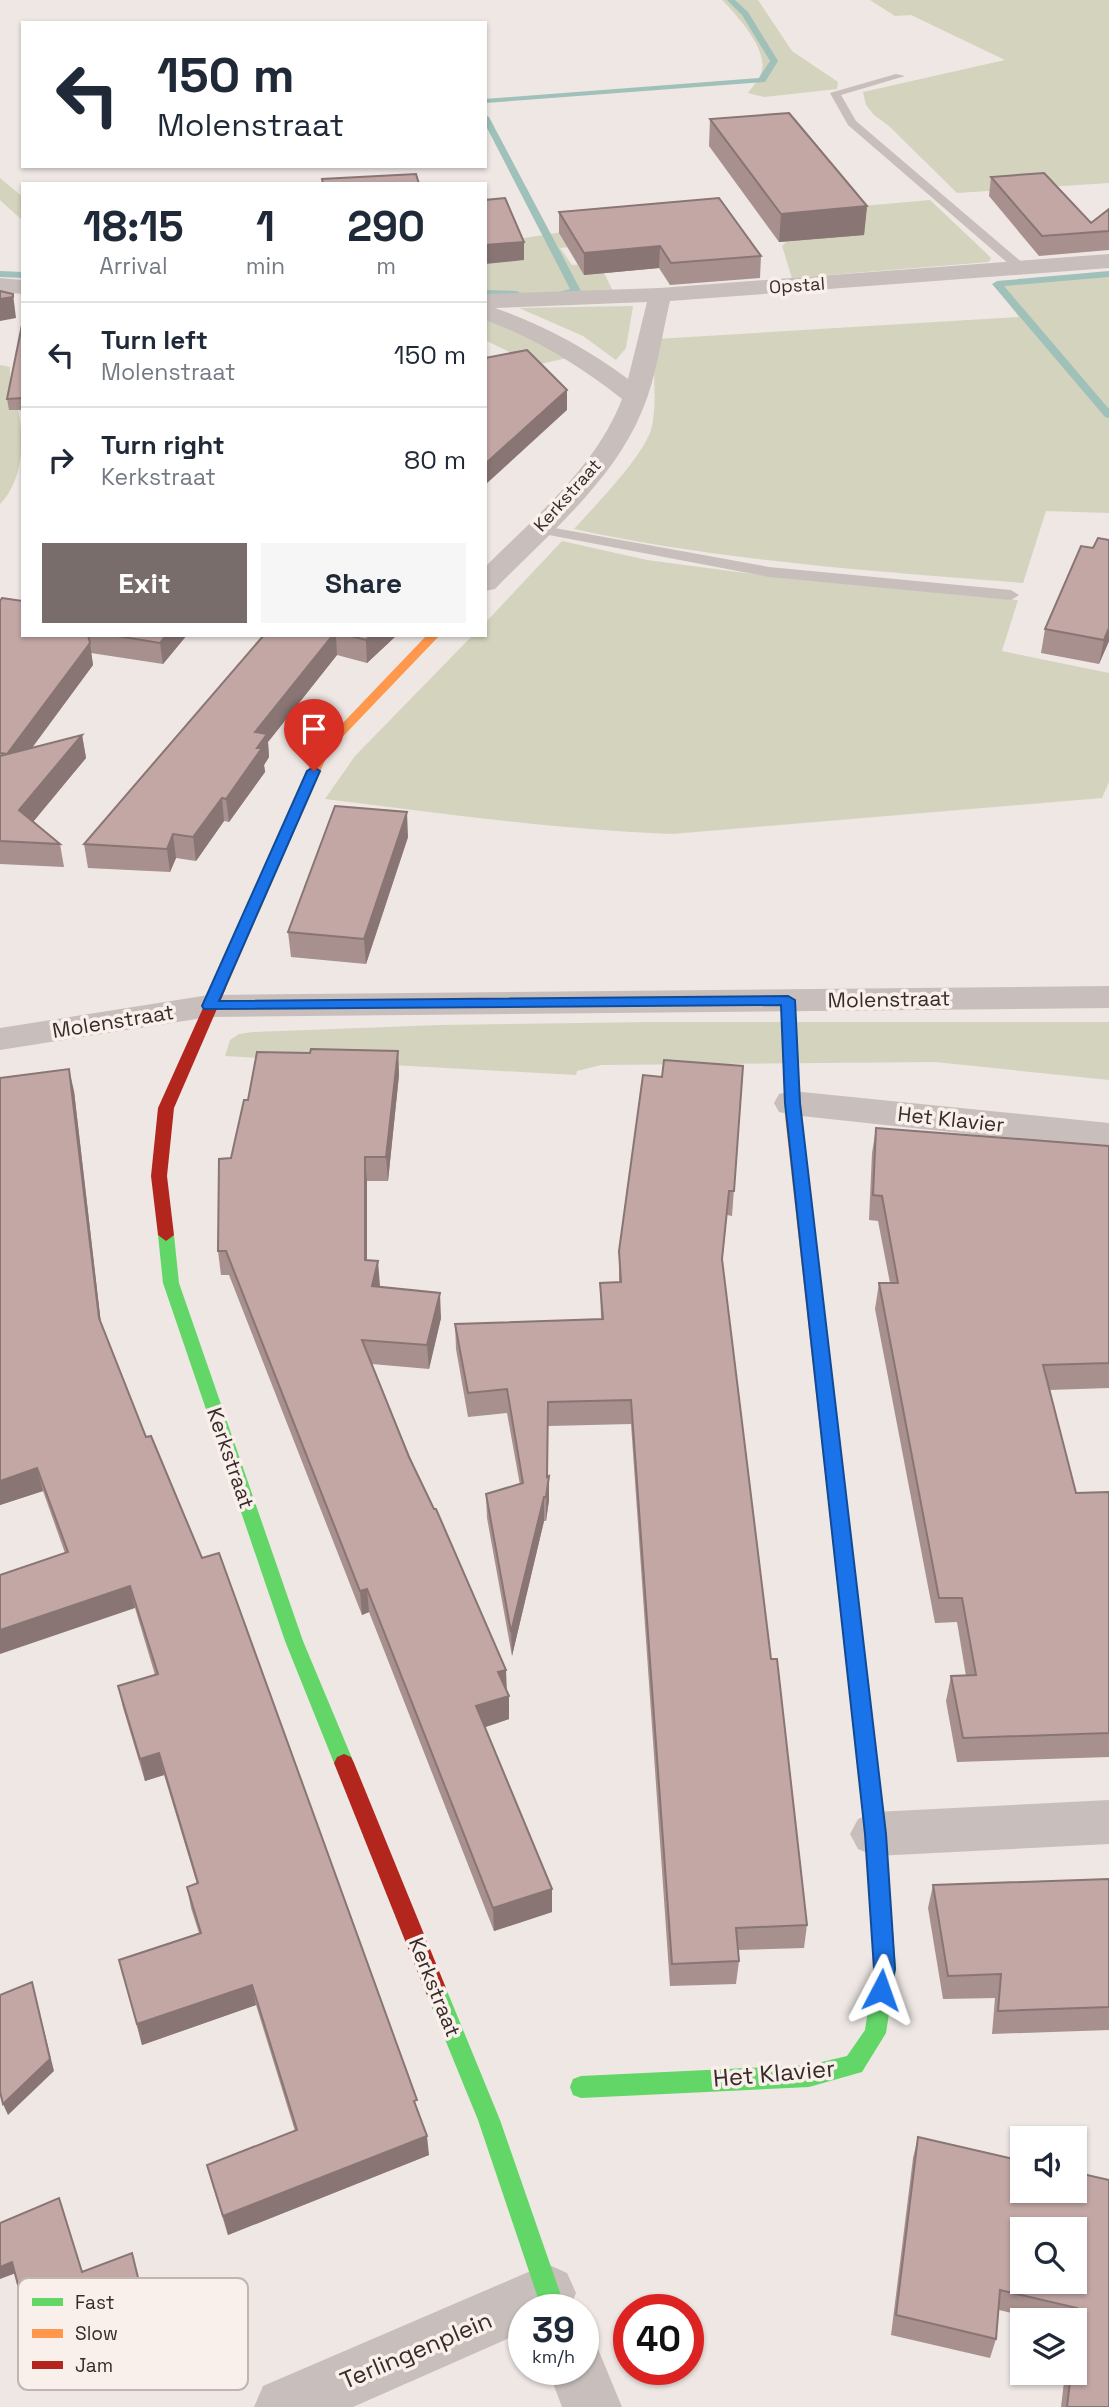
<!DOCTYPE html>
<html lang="en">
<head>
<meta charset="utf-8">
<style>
	:root { --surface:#fff; --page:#f6f6f7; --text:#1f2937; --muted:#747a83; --line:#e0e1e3; --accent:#786d6b }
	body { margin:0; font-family:"Space Grotesk",sans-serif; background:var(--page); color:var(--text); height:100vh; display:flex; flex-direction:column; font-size:26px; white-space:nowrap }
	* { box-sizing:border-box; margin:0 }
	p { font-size:23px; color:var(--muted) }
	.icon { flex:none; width:38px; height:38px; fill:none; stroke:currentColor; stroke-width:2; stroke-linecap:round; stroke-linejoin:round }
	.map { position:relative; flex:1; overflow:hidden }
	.drawer { position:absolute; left:21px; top:182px; width:466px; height:455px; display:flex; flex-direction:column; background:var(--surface); border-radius:0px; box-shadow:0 2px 5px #0004 }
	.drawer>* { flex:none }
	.hud { position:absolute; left:21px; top:21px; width:466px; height:147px; border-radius:0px; box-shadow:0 2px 5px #0004; background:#fff; color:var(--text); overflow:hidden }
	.fabs { position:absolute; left:1010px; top:2126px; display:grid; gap:14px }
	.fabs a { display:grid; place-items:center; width:77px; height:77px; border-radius:0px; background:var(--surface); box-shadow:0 2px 5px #0004; font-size:35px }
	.speed { position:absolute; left:508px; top:2294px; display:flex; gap:14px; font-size:35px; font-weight:700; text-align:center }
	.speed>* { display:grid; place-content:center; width:91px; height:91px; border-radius:50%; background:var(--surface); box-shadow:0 2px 5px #0004; line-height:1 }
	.speed small { font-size:18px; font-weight:400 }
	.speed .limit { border:10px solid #d22; background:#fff; color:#111 }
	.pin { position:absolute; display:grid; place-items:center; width:60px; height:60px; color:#fff; margin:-72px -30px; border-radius:50% 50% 50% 0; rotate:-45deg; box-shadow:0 0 7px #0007 }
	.pin .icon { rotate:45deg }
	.me { position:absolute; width:77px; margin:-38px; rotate:4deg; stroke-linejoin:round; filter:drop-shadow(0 0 5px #0008) }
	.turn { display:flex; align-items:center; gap:24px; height:147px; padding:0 21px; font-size:32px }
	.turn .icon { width:91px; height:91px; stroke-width:2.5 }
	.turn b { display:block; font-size:49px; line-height:60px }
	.eta { display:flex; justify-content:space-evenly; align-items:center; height:119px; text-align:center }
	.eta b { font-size:42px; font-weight:700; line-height:49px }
	.button { display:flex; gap:14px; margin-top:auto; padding:14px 21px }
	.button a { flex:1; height:80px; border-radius:0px; background:var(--accent); color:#fff; font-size:28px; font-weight:700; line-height:80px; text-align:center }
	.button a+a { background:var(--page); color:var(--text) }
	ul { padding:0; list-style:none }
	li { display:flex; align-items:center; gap:21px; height:105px; padding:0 21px; border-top:2px solid var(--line) }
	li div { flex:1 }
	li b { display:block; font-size:26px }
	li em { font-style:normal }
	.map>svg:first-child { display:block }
	.green { fill:#d4d3be }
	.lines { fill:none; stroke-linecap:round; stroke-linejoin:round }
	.stream { fill:#9fc1b9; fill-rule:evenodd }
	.lane { fill:#c8bfbc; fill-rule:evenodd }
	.street { fill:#c8bfbc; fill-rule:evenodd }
	.fast { fill:#63d668; fill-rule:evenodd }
	.slow { fill:#ff974d; fill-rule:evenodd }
	.jam { fill:#b3261e; fill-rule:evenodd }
	.wall { fill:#a7908e }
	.shaded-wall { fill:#887574 }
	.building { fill:#c2a7a5; stroke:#887574; stroke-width:2; fill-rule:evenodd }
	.route { fill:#1a73e8; stroke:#114b97; stroke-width:2 }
	.labels { text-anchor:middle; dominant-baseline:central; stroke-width:7; stroke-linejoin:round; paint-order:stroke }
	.far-street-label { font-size:18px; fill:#392b2a; stroke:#faf0eb }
	.street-label { font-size:21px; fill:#392b2a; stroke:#faf0eb }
	.near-street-label { font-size:24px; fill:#392b2a; stroke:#faf0eb }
	.key { fill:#faf0eb; stroke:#c0b5b1; stroke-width:2 }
	.key-label { font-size:19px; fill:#392b2a }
</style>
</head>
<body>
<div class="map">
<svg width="1109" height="2407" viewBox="0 0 1109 2407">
	<rect width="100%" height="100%" fill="#eee7e4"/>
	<path class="green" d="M722,0h36l34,51 46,31 -1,7 -73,8 -16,-4c5,-7 12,-14 14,-23 5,-22 -26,-56 -40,-70z
		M870,0h239v183l-152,10 -68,-67 -15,-11 -8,-10 -3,-13 142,-32 -94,-45 -16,1z
		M0,178l23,19v24l-23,-21z
		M930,200l55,52 6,6 -2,4 -197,16 -10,-32 36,-36z
		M582,229l8,16 -30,3 12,17 27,-2 14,28 -94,7 -34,-1v-53z
		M1109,276v237l-63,-2 -23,72c-151,-12 -301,-22 -449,-54 19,-21 73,-76 78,-103 6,-29 -1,-58 4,-87l363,-22 -24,-31z
		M633,306l-7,42 -10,12 -33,-24 -64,-28z
		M485,315l35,14 47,29 -31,7 -51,-25z
		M0,365l10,2c-1,15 5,29 8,43 7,32 5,70 -18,94z
		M562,541l85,19 128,17 243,23 -16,51 107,22v109l-7,16 -430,36c-116,-4 -232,-21 -347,-35l30,-43 118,-121h12v-12z
		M650,1022h459v58l-174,-18 -334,3 -24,6 -1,4 -351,-19 5,-16 9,-6 14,-2 187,-7z"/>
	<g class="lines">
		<path class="stream" d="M727,0h8l13,12 30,49 -13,21 -280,21v-4l274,-21 11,-17 -28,-46z
			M485,115l4,2 92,174 -2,2 -22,4 -5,-3 18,-5 -85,-165z
			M0,271l23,1v6l-23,-1z
			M1109,271v6l-105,9 105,123v9l-4,-1 -113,-133 5,-3z
			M485,290l32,1 5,3 -5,3 -32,-1z"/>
		<path class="lane" d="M896,74l9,2 -64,19 15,26 169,144v6h-8l-169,-146 -18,-32z
			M538,525l231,42 242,23 8,5 -8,5 -242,-23 -236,-45 -2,-3z"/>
		<path class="street" d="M1109,254v14l-439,33c-9,37 -13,75 -28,110 -29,71 -95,124 -147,178l-10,2v-24c50,-50 111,-100 137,-168 -42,-33 -87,-61 -137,-79v-26l175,-6zM647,302l-19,77c-40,-30 -85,-54 -133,-71z
			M0,278l23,2v14l-23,-2z
			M1109,986v22l-900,9 -209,33v-22l209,-33z
			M792,1091l317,32v26l-317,-34 -13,-3 -5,-9 5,-9z
			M1109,1800v44l-234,12 -17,-7 -8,-15 8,-15 17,-7z
			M547,2264l20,9 9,20 -7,17h-46v22l-170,75h-99l9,-21z
			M583,2343l15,6 24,58h-60l-14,-37h35z"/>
		<path class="fast" d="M788,995l7,5 6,116 -8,5 -8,-5 -4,-116z
			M166,1229l8,6 5,48 124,358 51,122 -3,6 -7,3 -7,-3 -3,-6 -49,-122 -122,-358 -5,-48z
			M858,1672l7,2 3,6 17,154 11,135 -10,64 -24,39 -53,15 -228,11 -8,-3 -3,-8 3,-8 8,-3 228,-11 38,-9 18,-26 9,-61 -9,-135 -17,-154 3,-6z
			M435,1978l8,3 57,139 66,190h-24l-64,-190 -54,-132 3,-7z"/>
		<path class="slow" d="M427,635h13l-111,116 -103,237 -2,3h-10l-2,-3 105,-238z
			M793,1111l8,5 67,564 -3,6 -7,2 -7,-2 -3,-6 -63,-564z"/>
		<path class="jam" d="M219,984l7,4 -52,120 -7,68 7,59 -8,6 -8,-6 -7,-59 7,-68 54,-120z
			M344,1754l7,3 3,6 92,225 -3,7 -8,3 -8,-3 -3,-7 -90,-225 3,-6z"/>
	</g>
	<path class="wall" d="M710,119l157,87 -3,29 -85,7 -70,-96z
		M991,177l100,46 18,-14v41l-70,6 -50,-60z
		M559,212l202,44 -1,22 -90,7 -11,-17 -75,7 -25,-42z
		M23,320v90h-14l-2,-11z
		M0,601l23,34h164l-24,29 -72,-11 2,12 -61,83 50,-13 4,23 -53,63 27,23 4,23 -64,-3z
		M1045,629l64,12 -10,23 -58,-11z
		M264,635h133l-30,28 -30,-8 -69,87 1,15 -5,8 1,7 -36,50 -5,-1 -28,40 -20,-3 -6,14 -82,-4 -4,-24z
		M408,837l-42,127 -75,-7 -3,-25z
		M398,1051l1,24 -11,106h-21v79l12,27 62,31 -12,51 -57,-5 134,327 3,28 -24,8 67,162v23l-58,19 -125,-319 -7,3 -133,-340h-8l-3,-24 13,-93 79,-105z
		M743,1066l-11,150 -5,-1 -5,48 49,396 36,266 -3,23 -66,2 1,11 -3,23 -66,2 -39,-562 -83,2 -1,51 2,23 -3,21h-2l-32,135 -25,-138 -1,-24 34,-9 -13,-72 -39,4 -12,-68 -1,-25 146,-5 -1,-36 19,-1v-31l43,-174z
		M74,1091l27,233 317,788 11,43 -201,80 -16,-51 -5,-19 88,-34 -39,-126 -114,40 -23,-85 80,-27 -8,-25 -4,-21 10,-3 -33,-109 -19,6 -22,-73 -5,-22 37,-11 -20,-67 -70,-55 -22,-62 -43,14z
		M876,1128l233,18v242l-60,2 27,103 33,-1v265l-152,5 -11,-61 5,-25h15l-9,-54 -22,1 -60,-314 4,-26h11l-12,-62 -9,-1 3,-67z
		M1109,1879v151l-117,4 3,-36 -52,1 -15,-91 5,-23z
		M918,2137l156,54 35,216h-48l4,-34h9v-53h-33l-42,-10 -3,29 -6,19 -99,-23 22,-177z"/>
	<path class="shaded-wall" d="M867,206l-3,29 -85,7 2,-28z
		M524,242v18l-39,4v-19z
		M660,246l-1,22 -75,7v-22z
		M13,294l3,24 -16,3v-22z
		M567,390v20l-82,75v-21z
		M1109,628v13l-10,23 5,-24z
		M166,635h21l-24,29 -3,-21z
		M333,635h3l1,20 -69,87 1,15 -5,8 1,7 -36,50 -3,-23 29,-67z
		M371,635h26l-30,28 -1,-23z
		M90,643l3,22 -82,111 -4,-22z
		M82,735l4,23 -62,75 -5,-23z
		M222,798l2,23 -28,40 -3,-24z
		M407,812l1,25 -42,127 -2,-25z
		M173,834l3,24 -6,14 -3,-23z
		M398,1051l1,24 -11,106 -2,-24z
		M69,1069l5,22 29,250 -4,-23z
		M365,1157l2,24v104l-2,-25z
		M729,1191l-2,24 -7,68 2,-24z
		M378,1261l2,25 -6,24 -2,-24z
		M440,1293l1,25 -12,51 -2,-24z
		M548,1402l-1,91 2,-17v24l-3,21z
		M37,1468l6,23 -43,14v-24z
		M544,1497v24l-32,135 -1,-24z
		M130,1586l5,22 -135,46v-24z
		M367,1589l2,23 -7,3 -2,-24z
		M506,1670l1,23 -9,-21z
		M509,1696v23l-32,11 -1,-24z
		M159,1753l5,22 -19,6 -5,-22z
		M552,1889v23l-58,19 -1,-23z
		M32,1982l22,89 -46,44 -5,-11z
		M252,1985l4,20 -114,40 -5,-21z
		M427,2136l2,19 -201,80 -5,-19z
		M132,2253l14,55 -48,19 3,10 -61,26 -4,-10 58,-37z
		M12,2262l4,11 -16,6v-12z"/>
	<path class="building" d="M789,113l78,93 -86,8 -71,-95z
		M1044,173l47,50 18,-14v22l-67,5 -51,-59z
		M416,174l3,10h-96l-1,-5z
		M505,198l19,44 -39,3v-45z
		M719,198l42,58 -90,7 -11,-17 -76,7 -25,-41z
		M0,291l13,3v3l-13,2z
		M23,320v78l-16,1z
		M527,350l40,40 -82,74v-106z
		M1098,538l11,2v88l-5,12 -59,-11 36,-83 12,2z
		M2,598l21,3v34h65l2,8 -83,111 -7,-1v-152z
		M111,635h55l-6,8z
		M264,635h69l-78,97 12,2 -10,14h5l-36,51 -4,-1 -29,39 -20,-3 -6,15 -83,-5z
		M346,635h25l-5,5z
		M82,735l-63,75 41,34 -60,-3v-85z
		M335,806l72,6 -43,127 -76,-7z
		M311,1049l87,2 -12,106h-21v103l13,1 -6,25 68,7 -13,52 -65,-5 47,117 25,52h2l70,161 -8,2 11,24 -33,10 76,183 -59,19 -126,-319 -7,2 -134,-340h-8l1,-92 12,-1 13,-58h4l9,-48 53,1z
		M664,1060l79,6 -9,125h-5l-7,68 49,400h6l30,266 -71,3 3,33 -67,3 -41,-564 -83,2 -1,75 2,-1 -3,21h-2l-33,135 -25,-138 37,-11 -16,-94 -39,4 -13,-69 148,-5 -3,-36 21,-1 -2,-31 24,-176 19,2z
		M69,1069l30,249 47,119 5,-1 51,122 17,-5 198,547 -3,1 13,35 -204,80 -16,-51 90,-35 -45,-145 -115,39 -18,-64 82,-27 -14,-46 11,-4 -39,-130 -19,6 -22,-73 40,-12 -28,-88 -130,44v-55l68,-23 -31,-84 -37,13v-403z
		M876,1128l233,18v217l-66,2 33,128 33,-1v241l-146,5 -12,-62 25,-1 -14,-77h-23l-60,-315h19l-16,-87 -9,-1z
		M1109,1879v128l-111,4 3,-37 -53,2 -15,-91z
		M32,1982l18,77 -47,45 -3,-12v-97z
		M918,2137l104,24v30h52v-19l35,8v227h-42l4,-34h3v-37l3,-28 -77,-18 -4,49 -100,-24zM1022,2230h52v52h-52z
		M59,2198l23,74 50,-19 11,45 -49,18 3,10 -61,27 -24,-91 -12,5v-44z"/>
	<path class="route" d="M314,767l6,4 -101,230 569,-5 7,4 5,103 86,731 9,135 -6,28 -8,3 -7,-3 -3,-7 3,-21 -9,-135 -80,-731 -4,-98 -577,4 -2,-3 105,-235z"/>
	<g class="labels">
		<g class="far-street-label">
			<text transform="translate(797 285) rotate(-4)">Opstal</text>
			<text transform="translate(567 495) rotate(-48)">Kerkstraat</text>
		</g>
		<g class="street-label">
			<text transform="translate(889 999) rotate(-1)">Molenstraat</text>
			<text transform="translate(113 1021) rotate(-9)">Molenstraat</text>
			<text transform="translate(951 1119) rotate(6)">Het Klavier</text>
			<text transform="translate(231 1458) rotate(71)">Kerkstraat</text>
			<text transform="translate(435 1987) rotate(68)">Kerkstraat</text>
		</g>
		<g class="near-street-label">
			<text transform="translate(774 2073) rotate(-5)">Het Klavier</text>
			<text transform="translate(416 2350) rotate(-23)">Terlingenplein</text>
		</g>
	</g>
	<rect x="18" y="2278" width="230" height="112" rx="10" class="key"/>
	<rect x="32" y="2298" width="31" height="8" fill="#63d668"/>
	<rect x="32" y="2329" width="31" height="9" fill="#ff974d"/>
	<rect x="32" y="2361" width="31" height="8" fill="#b3261e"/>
	<g class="key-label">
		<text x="75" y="2309">Fast</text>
		<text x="75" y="2340">Slow</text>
		<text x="75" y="2372">Jam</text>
	</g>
</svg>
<div class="fabs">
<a><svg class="icon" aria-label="sound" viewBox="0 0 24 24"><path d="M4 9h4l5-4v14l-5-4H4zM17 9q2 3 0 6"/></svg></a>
<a><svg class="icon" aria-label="search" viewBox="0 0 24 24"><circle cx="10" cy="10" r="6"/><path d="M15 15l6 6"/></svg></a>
<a><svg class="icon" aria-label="layers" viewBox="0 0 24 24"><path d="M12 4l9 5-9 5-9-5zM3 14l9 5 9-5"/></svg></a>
</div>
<div class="speed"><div>39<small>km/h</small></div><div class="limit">40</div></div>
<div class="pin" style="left:314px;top:771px;background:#d93025"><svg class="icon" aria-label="arrive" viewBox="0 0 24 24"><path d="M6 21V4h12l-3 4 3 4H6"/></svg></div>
<svg class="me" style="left:881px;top:1990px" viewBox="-20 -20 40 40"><path d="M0-17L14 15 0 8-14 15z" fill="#1a73e8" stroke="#fff" stroke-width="4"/></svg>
<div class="hud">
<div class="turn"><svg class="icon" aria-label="left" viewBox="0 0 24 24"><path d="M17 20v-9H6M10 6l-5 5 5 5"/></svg><div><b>150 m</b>Molenstraat</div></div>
</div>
<section class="drawer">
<div class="eta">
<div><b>18:15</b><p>Arrival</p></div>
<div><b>1</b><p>min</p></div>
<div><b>290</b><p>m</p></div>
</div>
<ul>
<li><svg class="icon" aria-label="left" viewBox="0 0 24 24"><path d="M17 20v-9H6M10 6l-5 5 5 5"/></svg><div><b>Turn left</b><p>Molenstraat</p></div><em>150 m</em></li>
<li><svg class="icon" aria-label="right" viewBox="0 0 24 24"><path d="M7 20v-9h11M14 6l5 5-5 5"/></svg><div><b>Turn right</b><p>Kerkstraat</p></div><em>80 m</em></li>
</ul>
<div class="button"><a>Exit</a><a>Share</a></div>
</section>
</div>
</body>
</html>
